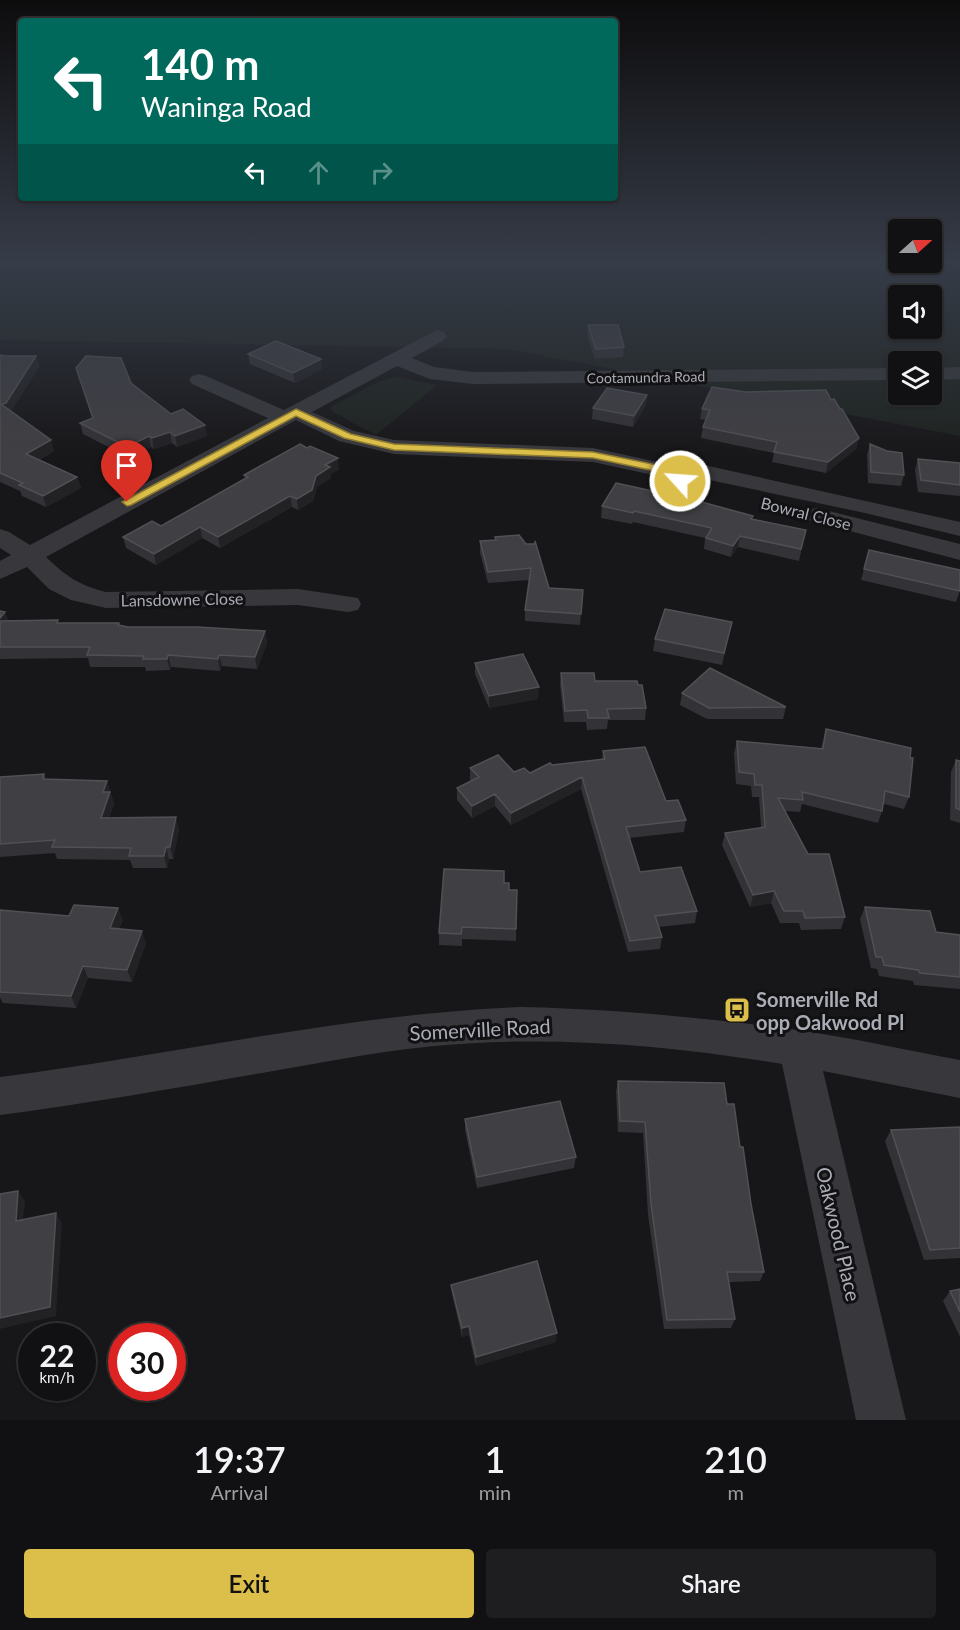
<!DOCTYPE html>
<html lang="en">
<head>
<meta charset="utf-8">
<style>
	:root { --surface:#111012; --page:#1e1e20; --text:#f1f3f6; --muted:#9c9d9f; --line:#303032; --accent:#dcbe4a }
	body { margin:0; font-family:Lato,sans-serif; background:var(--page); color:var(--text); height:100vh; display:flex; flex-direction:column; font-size:22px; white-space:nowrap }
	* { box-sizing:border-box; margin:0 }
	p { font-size:20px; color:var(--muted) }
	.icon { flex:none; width:33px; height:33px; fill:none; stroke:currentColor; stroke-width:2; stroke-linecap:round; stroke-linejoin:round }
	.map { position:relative; height:1420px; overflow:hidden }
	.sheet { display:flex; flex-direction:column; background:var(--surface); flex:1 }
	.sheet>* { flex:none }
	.guide { position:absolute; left:18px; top:18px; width:600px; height:183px; border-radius:6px; box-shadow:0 2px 4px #0004,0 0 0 2px var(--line); background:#00695c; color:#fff; overflow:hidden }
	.needle { width:39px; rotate:69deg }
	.buttons { position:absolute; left:888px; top:219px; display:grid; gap:12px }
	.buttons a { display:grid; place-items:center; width:54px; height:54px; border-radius:6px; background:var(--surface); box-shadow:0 2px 4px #0004,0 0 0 2px var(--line); font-size:30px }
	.speed { position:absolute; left:18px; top:1323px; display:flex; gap:12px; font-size:30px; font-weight:700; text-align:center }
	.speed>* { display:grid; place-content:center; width:78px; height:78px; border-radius:50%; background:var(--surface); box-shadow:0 2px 4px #0004,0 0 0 2px var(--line); line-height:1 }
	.speed small { font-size:15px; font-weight:400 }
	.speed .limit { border:9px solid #d22; background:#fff; color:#111 }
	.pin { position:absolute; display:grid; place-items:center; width:51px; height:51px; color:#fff; margin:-62px -26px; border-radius:50% 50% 50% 0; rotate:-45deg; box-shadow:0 0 6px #0007 }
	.pin .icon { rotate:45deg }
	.me { position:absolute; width:66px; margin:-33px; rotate:296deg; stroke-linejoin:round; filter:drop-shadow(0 0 4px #0008) }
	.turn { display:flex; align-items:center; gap:21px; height:126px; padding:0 24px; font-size:27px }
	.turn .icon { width:78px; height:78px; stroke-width:2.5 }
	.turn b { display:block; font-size:42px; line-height:51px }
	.lanes { display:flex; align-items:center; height:57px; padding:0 24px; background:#0003; justify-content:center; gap:30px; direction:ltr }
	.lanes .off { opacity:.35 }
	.eta { display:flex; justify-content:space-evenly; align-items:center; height:102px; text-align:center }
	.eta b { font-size:36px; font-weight:600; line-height:42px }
	.cta { display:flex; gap:12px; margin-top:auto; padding:12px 24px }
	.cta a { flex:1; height:69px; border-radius:6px; background:var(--accent); color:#111; font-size:24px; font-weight:600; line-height:69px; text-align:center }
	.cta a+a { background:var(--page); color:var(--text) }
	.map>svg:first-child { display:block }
	.green { fill:#1d221e; fill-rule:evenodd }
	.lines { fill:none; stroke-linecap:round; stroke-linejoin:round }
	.stream { fill:#2e333a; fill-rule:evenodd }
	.minor { fill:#38383c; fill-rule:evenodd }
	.wall { fill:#333236 }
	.shaded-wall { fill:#222124 }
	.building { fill:#403f43; stroke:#505055; stroke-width:1.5 }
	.route { fill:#dcbe4a; stroke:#8f7c30; stroke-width:1.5 }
	.labels { text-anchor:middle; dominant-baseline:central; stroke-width:6; stroke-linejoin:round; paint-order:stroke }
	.far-street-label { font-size:14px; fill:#aaacb6; stroke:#121113 }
	.street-label { font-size:16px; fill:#aaacb6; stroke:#121113 }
	.near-poi-label { font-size:20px; font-weight:bold; fill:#aaacb6; stroke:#121113; text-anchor:start }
	.near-street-label { font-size:20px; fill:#aaacb6; stroke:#121113 }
</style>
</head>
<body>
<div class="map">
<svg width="960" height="1420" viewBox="0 0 960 1420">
	<rect width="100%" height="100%" fill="#171618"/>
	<path class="green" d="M0,261h960v175l-453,-87 -507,-9zM898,296h34v32h-34zM898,362h34v32h-34z
		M396,377l41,8 -61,50 -43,-23 -3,-5 50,-26z"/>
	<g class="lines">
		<path class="stream" d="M515,261h6l7,5 -4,1z"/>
		<path class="minor" d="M437,330l7,2 3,4 -3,4 -32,18 22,9 39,5 425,-4v12l-425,4 -43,-5 -33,-13 -85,46 42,19 40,9 199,8 60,13h33l274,61v14l-95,-23 -179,-38h-33l-60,-13 -199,-8 -55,-13 -43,-21 -250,137c20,19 32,28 60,35l192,-3 60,9 3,6 -3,6 -10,2 -50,-7 -192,3 -35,-8 -22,-11 -22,-22 -27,12v-18l11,-6 -11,-7v-19l9,3 21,13 238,-127 -76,-34 -3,-4 3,-4 7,-2 7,2 78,34z
			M960,367v12l-28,1v-12z
			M817,508l143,36v16l-152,-40 -3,-5 3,-5z
			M521,1007c93,2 186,11 277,23 54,8 108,20 162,30v38l-137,-27 83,349h-50l-74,-356c-114,-19 -233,-29 -348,-18 -54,5 -108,16 -161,25 -91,16 -182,32 -273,44v-38c174,-22 346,-63 521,-70z"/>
	</g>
	<path class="wall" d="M588,325l36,22 -1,10 -28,2 -8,-24z
		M248,354l74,15 -27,14 -45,-19z
		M0,355l5,1h31l3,11 -28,44 43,40 -15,9 38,17 4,11 -35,19 -24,-11 -2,-5 -20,-9z
		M76,368l55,15 40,31 36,22 -30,11 -5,-4 -18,6 -3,-2 -21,11 -47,-24 -3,-11 12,-5z
		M745,392l86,8 9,9 19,29 -3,11 -30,24 -54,-11 2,-9 -73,-15 2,-11 3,-7 -6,-1 2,-10z
		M647,395l-1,10 -13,22 -41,-8 1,-11z
		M870,444l17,7 17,24 -3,11 -33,-3 -1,-28z
		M918,459l42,4v33l-42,-4 -3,-22z
		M339,469l-8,5v4l-14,9 -4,14 -15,9 -6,-3 -72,41 -18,-10 -46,27 -30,-17 -3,-11 38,-11 84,-47 -1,-4z
		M602,506l151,13 53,11 -7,31 -61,-14 -7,10 -27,-8 1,-11 -72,-16 -1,2 -31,-6z
		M519,535l30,53 34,2 -3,35 -55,-4v-11l5,-30 -42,3 -8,-30v-12l15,-1v-3z
		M869,550l91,40 -4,12 -95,-22z
		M0,611l5,1 3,9 51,2h60l1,3 8,1 137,4 2,12 -10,26 -35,-3 -2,5 -49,-4 -1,3 -24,1 -1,-4h-55l-2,-9 -88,1z
		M732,622l-10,43 -69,-14 2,-12z
		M475,663l63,36 -49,9 -14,-34z
		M561,673l34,8 43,4 8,23 -1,12h-37l-1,9 -20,1 -1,-8h-22l-4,-37z
		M682,693l104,14 -3,12h-76l-27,-14z
		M826,729l83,68 -5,12 -20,-5 -2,7 -4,12 -76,-19 -2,8 -15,-1 23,43 37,63 -4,12 -40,1 -2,-7h-19l-9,-20 -21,4 -28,-62 3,-12 36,-5 -2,-31h-7l-1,-11 -15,-2 -2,-31 3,-12 84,7z
		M603,751l63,50 20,19 -2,12 -55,6 11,34 57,39 -2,12 -36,4 3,10 -2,12 -32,3 -47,-163 -70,36 -16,-19 -23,12 -15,-18v-12l14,-7 -1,-1v-12l60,5 22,-8 50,-6z
		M956,760l4,1v62l-10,-3 1,-48z
		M44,774l2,5 61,2 7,23 -5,14 70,11 -6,30h-4l-2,9h-34l-3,-8 -73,-1 -2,-6 -55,4v-80z
		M504,883l5,7 7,39v12l-54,-2v7l-23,-1v-12z
		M865,907l71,25 24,3v54l-46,-4 -1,-4 -34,-5 -2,-7 -6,-1 -11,-49z
		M0,910l123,10 -4,9 27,14 -14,39 -44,-4 -12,30 -73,-5 -3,-5z
		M618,1081l109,23 13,43 24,125 -4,9 -31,1 6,37 -4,9 -67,1 -16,-114 -5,-82 -25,-1 -2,-40z
		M465,1119l111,38 -2,11 -97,20 -12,-58z
		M960,1127v131l-36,2 -39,-119 6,-11z
		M451,1285l105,57 -80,24 -7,-31 -7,2 -10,-43z
		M960,1289v48l-17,-36 7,-10z"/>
	<path class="shaded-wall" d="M36,356l3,11 -30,47 -8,-10z
		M321,359l1,10 -27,14 -2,-10z
		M647,395l-1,10 -13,22 1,-11z
		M205,425l2,11 -30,11 -2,-11z
		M170,432l2,11 -18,6 -2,-11z
		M149,436l2,11 -21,11 -3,-11z
		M859,438l-3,11 -30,24 2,-11z
		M51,440l3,11 -25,14 -3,-11z
		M338,458l1,11 -8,5v4l-14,9 -4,14 -15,9 -1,-11 28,-34z
		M77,477l4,11 -35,19 -3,-11z
		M290,496l2,11 -72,41 -2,-11z
		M200,527l2,11 -46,27 -2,-11z
		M740,536l-2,11 -7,10 2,-11z
		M5,612l5,12 -10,6v-12z
		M265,631l2,12 -10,26 -2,-12z
		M168,655l3,12 -1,3 -3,-11z
		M219,655l3,11 -2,5 -2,-12z
		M539,687l-1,12 -49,9v-12z
		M582,777l-1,12 -70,36v-12z
		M107,781l7,23 -9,26 -4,-12 2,-26z
		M495,794v12l-23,12v-12z
		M176,817l3,12 -6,30 -3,-12z
		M166,847l3,12 -2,9 -3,-12z
		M774,891l-3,12 -21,4 3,-12z
		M118,908l5,12 -9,20 -4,-12z
		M142,931l4,12 -14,39 -5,-12z
		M83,966l5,12 -12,30 -5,-12z
		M18,1191l7,10 -3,30 -6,-10z
		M56,1213l6,10 -6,93 -56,13v-11z
		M469,1326v9l-7,2v-9z
		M557,1333l-1,9 -80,24v-9z"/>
	<path class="building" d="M588,325h30l6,22 -28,2z
		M276,341l45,18 -28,14 -45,-19z
		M0,355l5,1h31l-30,47 -5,1 50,36 -25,14 51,23 -34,19 -24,-11 4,-2 -23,-10z
		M86,356l35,2 10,25 40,31 12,-5 22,16 -30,11 -5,-4 -18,6 -3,-2 -22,11 -47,-24 13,-5 -17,-50z
		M712,387l33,5 81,-2 5,10 3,-1 6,10h2l17,29 -31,24 -54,-10 3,-10 -74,-15 7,-17 -8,-1z
		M607,388l40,7 -13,21 -41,-8z
		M300,444l7,4 3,-2 28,12 -13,7 5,2 -14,9 -4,14 -15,9 -7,-3 -72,41 -18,-10 -46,27 -31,-17 29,-16 9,5 87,-49 -4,-2z
		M870,444l17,7 15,2 2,22 -33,-3z
		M918,459l42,4v22l-39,-5z
		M616,483l82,18 55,15 -2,3 55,11 -5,19 -61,-13 -7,10 -27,-8 6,-10 -78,-17 -1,2 -31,-7z
		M519,535l7,9h9v-3l14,47 34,2 -2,24 -56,-4 6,-42 -43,4 -8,-31 16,-1 -1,-3z
		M869,550l91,20v21l-96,-22z
		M665,609l67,13 -8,31 -69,-14z
		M0,611l5,1 -5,6z
		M58,620l-1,3h62l-1,2 10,2h69l68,4 -10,26 -36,-2 -1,4 -50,-4 -1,4h-24l1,-3 -57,-1 3,-8h-90v-26z
		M523,654l16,33 -50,9 -14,-33z
		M710,668l76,39 -77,1 -27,-15z
		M561,673h33l1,8h42l1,4h4l4,23 -39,1 2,9h-21l-1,-8 -22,1z
		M826,729l85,19 -1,10h3l-4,39 -24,-6 -3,20 -80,-19 1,8 -25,-2 30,56h21l16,63 -40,1 -2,-7h-19l-10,-20 -21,4 -28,-62 40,-6 -3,-42h-7l-1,-11 -15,-2 -2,-31 86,8z
		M645,747l21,54 12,-1 8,20 -60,7 14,45 41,-5 16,44 -42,5 7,21 -32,4 -48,-164 -71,36 -16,-19 -23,12 -15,-18 22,-11 -9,-9 28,-13 16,17 10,-4 6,5 20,-10 2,2 53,-6 -2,-8z
		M956,760l4,1v49l-4,-2z
		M44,774l-1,5 64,2 -4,11h7l-9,26 75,-1 -6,30h-4l-2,9h-35l2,-8 -79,-1 3,-7 -55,4v-67z
		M444,869l60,2v12h5v7h8l-1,39 -54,-2 -1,7 -22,-1z
		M74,905l44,3 -8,20 32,3 -15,39 -44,-4 -12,30 -71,-4v-82l69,6z
		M865,907l65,4 6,21 24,3v42l-40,-4 -2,-3 -34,-5 -2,-8h-6z
		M618,1081l106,2 3,21h7l6,43h3l8,57 13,68h-37l8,47 -68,1 -16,-116 -6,-82 -25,-1z
		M560,1101l16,56 -99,20 -12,-58z
		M960,1127v121l-30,2 -39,-120z
		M18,1191l-2,30 40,-8 -6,94 -50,11v-124z
		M537,1261l20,72 -81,24 -7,-31 -7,2 -11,-43z
		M960,1289v23l-10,-21z"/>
	<linearGradient id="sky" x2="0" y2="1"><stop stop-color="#0d0c0d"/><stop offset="0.57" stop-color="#363c48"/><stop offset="1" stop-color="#363c48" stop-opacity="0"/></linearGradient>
	<rect width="960" height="460" fill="url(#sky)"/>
	<path class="route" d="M296,409l55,25 43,10 199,8 64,13 29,16 -2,2h-7l-27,-13 -57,-12 -199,-8 -50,-12 -48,-22 -165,89 -4,1 -5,-4z"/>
	<defs>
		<g id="bus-square" transform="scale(1.35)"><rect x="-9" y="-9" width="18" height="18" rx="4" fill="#dcbe4a" stroke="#121113"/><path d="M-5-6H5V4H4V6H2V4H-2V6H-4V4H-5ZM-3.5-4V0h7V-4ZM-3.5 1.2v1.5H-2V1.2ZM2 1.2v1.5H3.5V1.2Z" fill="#111"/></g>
	</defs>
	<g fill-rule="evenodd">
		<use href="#bus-square" x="737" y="1010"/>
	</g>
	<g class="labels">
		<g class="far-street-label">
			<text transform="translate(646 377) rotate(-1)">Cootamundra Road</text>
		</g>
		<g class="street-label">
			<text transform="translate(806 513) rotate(14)">Bowral Close</text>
			<text transform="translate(182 599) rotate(-1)">Lansdowne Close</text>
		</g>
		<g class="near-poi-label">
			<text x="756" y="999">Somerville Rd<tspan x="756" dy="23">opp Oakwood Pl</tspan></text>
		</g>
		<g class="near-street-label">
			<text transform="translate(480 1029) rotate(-3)">Somerville Road</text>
			<text transform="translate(839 1234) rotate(77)">Oakwood Place</text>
		</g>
	</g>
</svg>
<div class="buttons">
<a><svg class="needle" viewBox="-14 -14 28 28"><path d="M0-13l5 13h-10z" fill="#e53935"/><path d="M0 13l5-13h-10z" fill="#9c9d9f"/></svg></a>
<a><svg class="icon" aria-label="sound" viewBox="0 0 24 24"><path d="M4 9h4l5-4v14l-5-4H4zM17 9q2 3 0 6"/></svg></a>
<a><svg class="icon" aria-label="layers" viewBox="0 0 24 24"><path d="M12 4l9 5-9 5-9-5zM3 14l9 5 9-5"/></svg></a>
</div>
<div class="speed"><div>22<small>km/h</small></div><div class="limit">30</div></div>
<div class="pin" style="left:127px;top:502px;background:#d93025"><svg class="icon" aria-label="arrive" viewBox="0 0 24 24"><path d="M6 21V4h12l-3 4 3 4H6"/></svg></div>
<svg class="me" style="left:680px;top:481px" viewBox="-20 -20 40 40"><circle r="17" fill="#dcbe4a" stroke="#fff" stroke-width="3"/><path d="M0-11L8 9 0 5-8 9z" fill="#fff"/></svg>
<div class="guide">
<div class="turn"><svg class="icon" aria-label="left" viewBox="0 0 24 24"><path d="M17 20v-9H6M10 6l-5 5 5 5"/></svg><div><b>140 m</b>Waninga Road</div></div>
<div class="lanes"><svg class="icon" aria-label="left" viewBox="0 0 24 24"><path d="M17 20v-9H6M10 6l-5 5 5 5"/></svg><svg class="icon off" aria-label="ahead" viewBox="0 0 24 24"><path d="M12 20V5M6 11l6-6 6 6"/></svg><svg class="icon off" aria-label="right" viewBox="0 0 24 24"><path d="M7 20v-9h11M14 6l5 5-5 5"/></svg></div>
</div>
</div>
<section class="sheet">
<div class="eta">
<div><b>19:37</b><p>Arrival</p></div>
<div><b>1</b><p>min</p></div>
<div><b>210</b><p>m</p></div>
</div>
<div class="cta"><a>Exit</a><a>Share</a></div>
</section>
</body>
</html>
